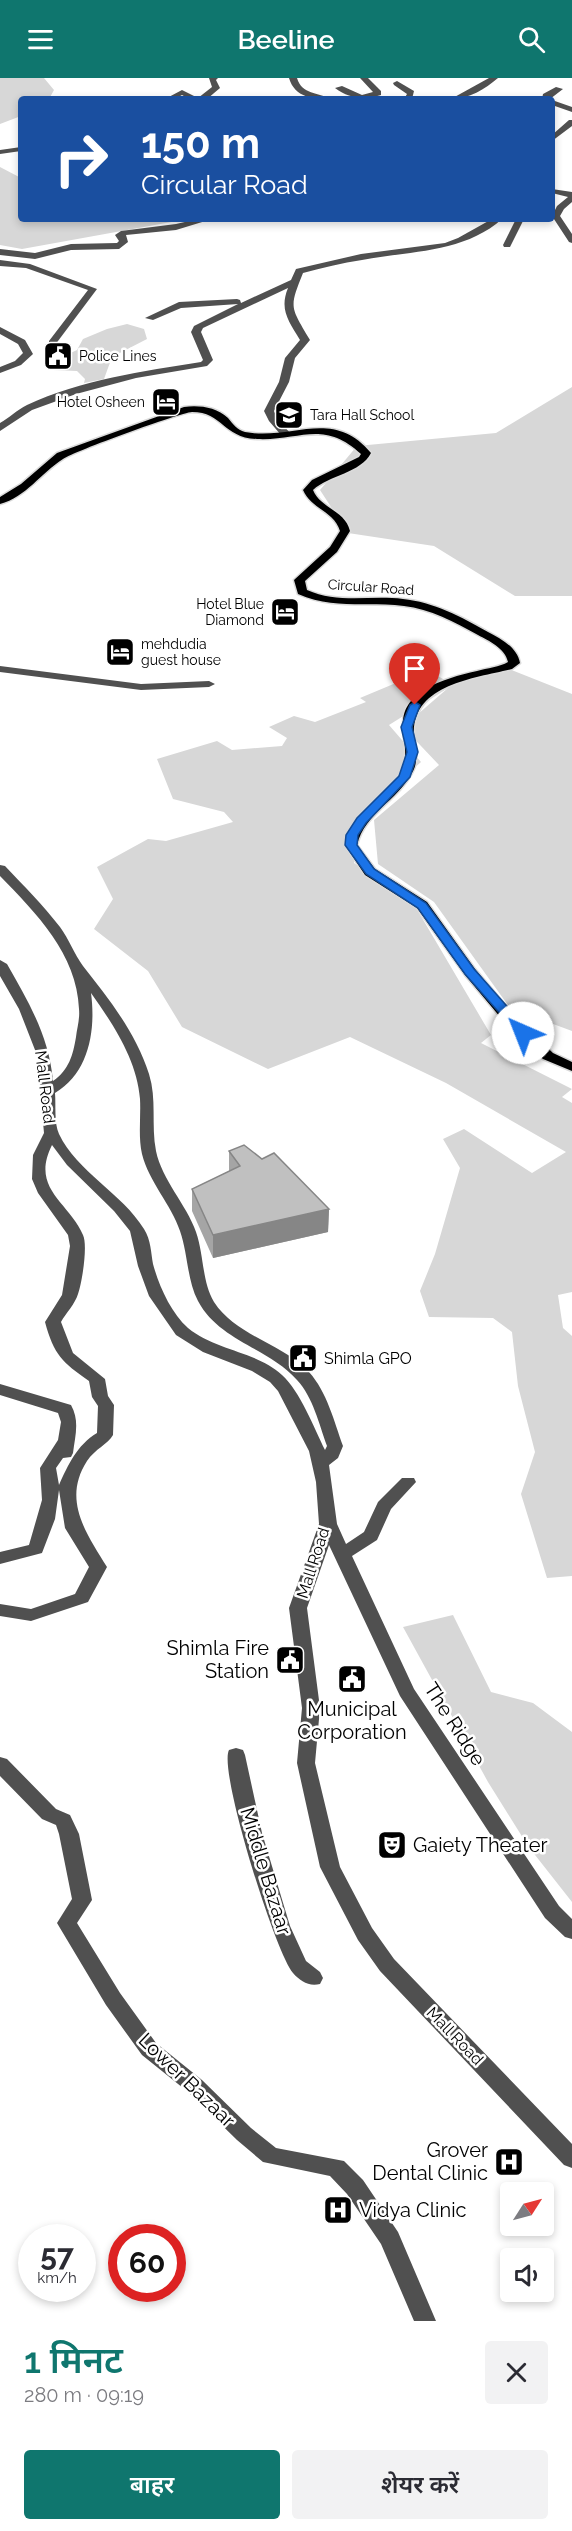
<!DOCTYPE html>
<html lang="hi">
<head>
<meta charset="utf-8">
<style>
	:root { --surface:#fff; --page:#f2f2f3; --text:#2b2b33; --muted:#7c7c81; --accent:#0f766e }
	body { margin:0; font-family:Raleway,"Noto Sans Devanagari",sans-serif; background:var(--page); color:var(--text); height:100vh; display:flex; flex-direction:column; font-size:22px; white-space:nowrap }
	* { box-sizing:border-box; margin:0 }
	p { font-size:20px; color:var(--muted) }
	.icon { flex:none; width:33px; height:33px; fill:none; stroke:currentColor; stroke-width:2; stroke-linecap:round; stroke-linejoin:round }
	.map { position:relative; height:2243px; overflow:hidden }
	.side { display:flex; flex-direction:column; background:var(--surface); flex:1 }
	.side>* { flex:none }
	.banner { position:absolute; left:18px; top:18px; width:537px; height:126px; border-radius:6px; box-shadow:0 3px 9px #0003; background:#1a4fa0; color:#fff; overflow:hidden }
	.needle { width:39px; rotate:54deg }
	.tools { position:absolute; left:500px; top:2104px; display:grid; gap:12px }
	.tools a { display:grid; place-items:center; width:54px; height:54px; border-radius:6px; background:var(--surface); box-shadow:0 3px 9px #0003; font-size:30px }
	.speed { position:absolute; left:18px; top:2146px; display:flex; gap:12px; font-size:30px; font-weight:700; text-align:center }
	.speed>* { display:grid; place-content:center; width:78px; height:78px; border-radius:50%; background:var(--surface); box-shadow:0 3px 9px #0003; line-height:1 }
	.speed small { font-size:15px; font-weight:400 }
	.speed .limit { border:9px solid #d22; background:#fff; color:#111 }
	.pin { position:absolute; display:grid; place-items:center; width:51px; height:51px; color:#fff; margin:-62px -26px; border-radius:50% 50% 50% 0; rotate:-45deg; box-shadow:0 0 6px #0007 }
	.pin .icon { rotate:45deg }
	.me { position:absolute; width:66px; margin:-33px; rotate:316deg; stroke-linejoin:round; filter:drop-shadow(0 0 4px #0008) }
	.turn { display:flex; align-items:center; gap:21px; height:126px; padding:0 24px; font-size:27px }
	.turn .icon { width:78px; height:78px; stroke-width:2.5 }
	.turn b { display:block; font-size:42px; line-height:51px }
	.round { display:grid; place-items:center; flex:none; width:63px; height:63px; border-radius:6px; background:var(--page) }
	.overview { display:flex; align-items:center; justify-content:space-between; height:102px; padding:0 24px }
	h1 { font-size:36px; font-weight:600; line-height:45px; color:var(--accent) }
	.button { display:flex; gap:12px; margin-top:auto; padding:12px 24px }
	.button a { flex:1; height:69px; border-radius:6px; background:var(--accent); color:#fff; font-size:24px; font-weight:600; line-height:69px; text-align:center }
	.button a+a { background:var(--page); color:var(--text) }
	header { display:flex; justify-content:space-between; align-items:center; height:78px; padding:0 24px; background:var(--accent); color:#fff; font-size:27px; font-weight:600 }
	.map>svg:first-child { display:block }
	.green { fill:#d7d7d7 }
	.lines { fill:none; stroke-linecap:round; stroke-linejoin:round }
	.major-casing { stroke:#dbdbdb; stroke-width:3 }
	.minor { fill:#505050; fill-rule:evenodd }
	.major { fill:#000; fill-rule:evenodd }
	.wall { fill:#a5a5a5 }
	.shaded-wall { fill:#868686 }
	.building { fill:#c0c0c0; stroke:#868686; stroke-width:1.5 }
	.route { fill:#1a73e8; stroke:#114b97; stroke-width:1.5 }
	.labels { text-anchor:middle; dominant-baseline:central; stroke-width:5; stroke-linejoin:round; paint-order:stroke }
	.far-poi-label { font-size:14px; fill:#000; stroke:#fff; text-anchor:start }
	.far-street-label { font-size:14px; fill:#000; stroke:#fff }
	.street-label { font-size:16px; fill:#000; stroke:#fff }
	.poi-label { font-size:16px; fill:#000; stroke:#fff; text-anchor:start }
	.near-poi-label { font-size:20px; fill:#000; stroke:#fff; text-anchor:end }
	.near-street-label { font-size:20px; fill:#000; stroke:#fff }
</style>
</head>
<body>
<header><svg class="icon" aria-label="menu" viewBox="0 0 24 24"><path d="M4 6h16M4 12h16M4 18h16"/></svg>Beeline<svg class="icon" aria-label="search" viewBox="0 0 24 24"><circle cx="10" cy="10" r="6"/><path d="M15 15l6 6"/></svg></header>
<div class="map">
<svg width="572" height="2243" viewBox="0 0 572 2243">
	<rect width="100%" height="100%" fill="#fff"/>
	<path class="green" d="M0,0h44l10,12 -5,9h-28v17l-21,8z
		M0,89l21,11v41h167l-166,30 -22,-4z
		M127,246l17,5 3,10 -35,18 -8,22 -20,4 1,-4 -8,-8 -24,-1 -6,-2 2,-5 28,-13 6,-11 24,-10z
		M572,309v209h-57l-81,-50 -86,-13 -28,-43 37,-44 139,-13z
		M509,591l63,25v337l-62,-23 -76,-106 -56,-38 -4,-44 65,-55 -36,-38 45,-39 -59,37 32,37 -66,59 -1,42 61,43 76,129 -10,8 91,46 -10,8 10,6v189l-14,3 5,33 9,8v240l-25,2 -26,-84 14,-42 -17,-66 -6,-54 -19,-14 -64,-1 -9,-26 15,-37 25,-86 -17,-29 21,-10 68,44 34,-21 -120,-69 -96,-46 -82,32 -86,-42 -34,-56 -54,-42 19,-30 -16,-32 51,-28 18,2 67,-19 -9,-10 -51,-13 -16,-40 60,-18 15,9 50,-4 5,-8 -18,-11 25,-11 21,6 51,-20 -6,-4 67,-28 25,14z
		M453,1537l38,77 42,11 39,29v170l-44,-56 -40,-64 -85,-155z"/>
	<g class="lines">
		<g class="major-casing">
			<path id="major" d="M184,329c15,-2 32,0 44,11 5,6 9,12 17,14 47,9 88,-25 126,21 -10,20 -42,22 -58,37 8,19 32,20 37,41l-13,21 -32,29 2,9c31,14 63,5 96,9 30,3 59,18 85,33 13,7 29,15 32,31l-8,6c-36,9 -99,15 -98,64 0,14 6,27 -2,40 -15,28 -47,40 -55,72l18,24 52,33 48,67 41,49 37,35 19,9v9l-29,-12 -37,-35 -41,-49 -48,-67 -52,-33 -20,-30c9,-39 46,-46 57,-76 12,-29 -17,-54 23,-80 16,-9 34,-14 52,-18 10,-3 23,-4 31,-9 -3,-14 -19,-21 -30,-27 -23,-13 -48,-26 -74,-29 -37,-5 -70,4 -106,-12l-4,-14 36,-33 10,-16c-6,-20 -29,-22 -37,-41l9,-10 47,-23 2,-3c-38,-35 -61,-13 -104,-15 -34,-1 -34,-27 -65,-27 -13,1 -117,39 -129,47 -22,14 -37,38 -63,45v-7l21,-13 36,-31z"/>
		</g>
		<path class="minor" d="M209,0h9l-2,2 4,8 -13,11h-18l-7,-4 -7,4h-10l17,-9 16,8 14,-11z
			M289,0h8c5,17 21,14 34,21 -18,0 -36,-1 -42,-21z
			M360,0h8l13,13v4c-17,5 -31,4 -46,-7l7,-2 20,9 11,-3z
			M489,0h9c-13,11 -29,21 -47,21z
			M397,3l17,10 -2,8h-8l3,-5 -13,-9 -1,-2z
			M556,9l7,2 -13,10h-8l1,-5z
			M552,22l20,7v5l-20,-7z
			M569,42h3v6l-20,15v-6z
			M21,69v4l-21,3v-4z
			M552,111l20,3v10l-8,7 -4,7 12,18v9l-3,-1 -17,-26 5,-10 11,-9 -16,-4z
			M198,141h14l-36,11 -50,5 2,7 -9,7 -48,1 -36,9 -35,-4v-6l35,4 36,-9 46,-1 2,-2 -4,-6 6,-4 55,-7z
			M492,141h10c-38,34 -93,32 -140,41 -20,3 -40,8 -59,13 -14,35 -13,33 7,67l-15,18 -6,24 -15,29 3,7 13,15 -1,2h-8l-12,-14 -5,-10 15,-29 6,-24 15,-18c-11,-19 -21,-30 -12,-52l-85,40 -2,4 12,28 -6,6 -71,12 -60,16 -44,16 -32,21v-8c9,-5 17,-13 27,-18 54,-25 116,-34 174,-43l2,-2 -12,-28 3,-6 44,-22 -57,4 -28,12 -8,-2 34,-16 58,-3 3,1 1,3 50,-23 5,-11 65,-15 84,-11 13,-5z
			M516,141h8l-14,28h-6l-1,-2z
			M0,182l30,4 67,25 -42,56h-6v-4l39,-51 -62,-22 -26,-2z
			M0,249l25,13 8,14 -12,11 -21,8v-6l15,-6 8,-8 -5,-9 -18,-10z
			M0,588l141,18 68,-3 6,3 -6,3 -68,3 -141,-18z
			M0,787l5,1c19,20 38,39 55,61 9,12 14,27 23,39 26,33 53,67 66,108 8,25 2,51 7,77 6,29 30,53 40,81 8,23 6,50 18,70 22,34 68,41 95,70 18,20 25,49 34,74l-5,12 -9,7 8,59 9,20 18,-12 14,-30 24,-24h12l2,4 -25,27 -14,31 -25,16 62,133 145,217 13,13v20l-7,-2 -20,-19 -145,-222 -71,-151 -22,63 13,100 -5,55 25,104 32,61 22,31 178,185v24l-8,-3 -184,-194 -22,-31 -38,-73 -23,-104 5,-55 -13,-100 30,-84 -3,-42 -7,-31 -31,-60 -8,-9 -18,-11 -49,-19 -27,-17 -27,-39 -11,-30 -8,-35 -16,-20 -47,-46 -15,-20c-22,44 17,57 31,90 5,10 -1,48 -5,59 -3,10 -12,19 -17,28l12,31 32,26 3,17 6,9 -1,30c-5,9 -18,14 -26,26 -25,39 -1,72 20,106l-19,35 -57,19 -31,-5v-12l31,5 44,-15 14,-27 -24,-39 -6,-38 -4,29 -13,34 -42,11v-12l29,-7 13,-45 -2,-32 18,-28 3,-18 -3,-9 -58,-18v-11l71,21c9,16 4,31 2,48l-2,4 -8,1 -7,10 3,17c9,-20 18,-40 38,-52l1,-27 -6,-9 -3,-16c-27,-19 -35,-26 -44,-59l17,-27 8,-49 -2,-11 -30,-42 -6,-14 1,-24 11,-22 -7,-78 -18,-46 -19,-33v-16l7,4c22,39 42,72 46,117 16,-11 20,-26 23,-44 1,-9 4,-18 3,-28 -2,-55 -43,-96 -79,-133zM91,915c22,31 46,67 49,106 1,18 -2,37 2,55 7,28 29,50 38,77 8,23 7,49 18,70 21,40 71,47 99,79 16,17 22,44 30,66l-2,4c-11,-22 -25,-59 -43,-75 -26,-24 -66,-24 -94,-47 -17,-15 -29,-42 -35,-64 -2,-11 -2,-24 -9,-35 -22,-36 -67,-57 -85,-95 -5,-11 -3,-29 -4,-41 34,-20 41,-63 36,-100z
			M236,1670l7,2 2,5 17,78 28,93 16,35 14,11 3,6 -3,6c-11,3 -20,-3 -27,-11 -18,-21 -75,-203 -64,-223z
			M0,1679l7,2 49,50 14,6 9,19 13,66 -15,23 43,70 36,50 46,37 49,48 25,20 68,13 19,19 35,52 38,89h-22l-33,-77 -34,-50 -17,-18 -67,-14 -26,-22 -49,-48 -46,-37 -36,-50 -49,-82 15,-24 -13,-65 -3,-9 -14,-6 -42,-43z"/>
		<use href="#major" class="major"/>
	</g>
	<path class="wall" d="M229,1073l100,58 -1,23 -115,26 -21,-47v-22l37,-18z"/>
	<path class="shaded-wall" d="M329,1131l-1,23 -115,26v-23z"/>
	<path class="building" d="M244,1067l18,14 12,-6 55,56 -116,26 -21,-46 48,-23 -11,-15z"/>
	<path class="route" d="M415,624l5,3 -8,22 6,25 -8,25 -44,46 -8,12 -1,10 17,24 52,34 48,66 54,61 2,3 -2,2h-9l-54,-61 -47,-66 -52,-34 -21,-29 1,-10 11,-17 42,-42 8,-24 -6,-25 9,-22z"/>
	<defs>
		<g id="civic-square" transform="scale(1.5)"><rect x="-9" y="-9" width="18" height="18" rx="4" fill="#000" stroke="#fff"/><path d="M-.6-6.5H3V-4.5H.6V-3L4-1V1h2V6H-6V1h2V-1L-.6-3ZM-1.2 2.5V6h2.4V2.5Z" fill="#fff"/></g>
		<g id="hotel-square" transform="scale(1.5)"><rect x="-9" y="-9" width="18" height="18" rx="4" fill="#000" stroke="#fff"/><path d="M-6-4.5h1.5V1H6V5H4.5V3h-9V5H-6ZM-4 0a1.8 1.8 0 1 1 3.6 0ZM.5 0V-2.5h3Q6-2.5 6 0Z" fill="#fff"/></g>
		<g id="school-square" transform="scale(1.5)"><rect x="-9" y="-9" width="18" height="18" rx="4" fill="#000" stroke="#fff"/><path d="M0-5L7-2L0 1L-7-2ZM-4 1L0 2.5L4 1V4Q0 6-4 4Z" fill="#fff"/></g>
		<g id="theatre-square" transform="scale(1.5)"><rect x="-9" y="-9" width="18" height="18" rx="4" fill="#000" stroke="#fff"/><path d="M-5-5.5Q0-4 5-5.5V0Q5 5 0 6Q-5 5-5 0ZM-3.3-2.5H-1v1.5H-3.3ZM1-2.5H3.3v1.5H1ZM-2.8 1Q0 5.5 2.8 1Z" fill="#fff"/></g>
		<g id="hospital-square" transform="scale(1.5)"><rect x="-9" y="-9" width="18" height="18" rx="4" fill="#000" stroke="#fff"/><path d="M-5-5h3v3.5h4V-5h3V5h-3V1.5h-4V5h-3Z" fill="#fff"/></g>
	</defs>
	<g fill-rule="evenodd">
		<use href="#civic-square" x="58" y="278"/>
		<use href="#hotel-square" x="166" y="324"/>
		<use href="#school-square" x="289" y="337"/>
		<use href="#hotel-square" x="285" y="534"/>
		<use href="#hotel-square" x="120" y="574"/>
		<use href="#civic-square" x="303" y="1280"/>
		<use href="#civic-square" x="290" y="1582"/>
		<use href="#civic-square" x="352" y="1601"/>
		<use href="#theatre-square" x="392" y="1767"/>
		<use href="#hospital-square" x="509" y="2084"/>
		<use href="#hospital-square" x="338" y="2132"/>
	</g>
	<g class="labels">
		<g class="far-poi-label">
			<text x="79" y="278">Police Lines</text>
			<text x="145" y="324" text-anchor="end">Hotel Osheen</text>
			<text x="310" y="337">Tara Hall School</text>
			<text x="264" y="526" text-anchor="end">Hotel Blue<tspan x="264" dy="16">Diamond</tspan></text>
			<text x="141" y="566">mehdudia<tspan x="141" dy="16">guest house</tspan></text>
		</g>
		<g class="far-street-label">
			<text transform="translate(371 509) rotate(4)">Circular Road</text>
		</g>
		<g class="street-label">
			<text transform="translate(45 1009) rotate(83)">Mall Road</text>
			<text transform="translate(313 1485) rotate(-72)">Mall Road</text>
			<text transform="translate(455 1958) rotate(46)">Mall Road</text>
		</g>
		<g class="poi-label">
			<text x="324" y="1280">Shimla GPO</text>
		</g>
		<g class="near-poi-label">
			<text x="269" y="1570">Shimla Fire<tspan x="269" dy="23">Station</tspan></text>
			<text x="352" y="1631" text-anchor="middle">Municipal<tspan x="352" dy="23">Corporation</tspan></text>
			<text x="413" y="1767" text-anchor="start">Gaiety Theater</text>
			<text x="488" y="2072">Grover<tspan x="488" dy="23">Dental Clinic</tspan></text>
			<text x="359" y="2132" text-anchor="start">Vidya Clinic</text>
		</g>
		<g class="near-street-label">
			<text transform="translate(455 1646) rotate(57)">The Ridge</text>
			<text transform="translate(266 1793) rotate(73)">Middle Bazaar</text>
			<text transform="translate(187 2002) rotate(44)">Lower Bazaar</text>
		</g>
	</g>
</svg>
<div class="tools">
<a><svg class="needle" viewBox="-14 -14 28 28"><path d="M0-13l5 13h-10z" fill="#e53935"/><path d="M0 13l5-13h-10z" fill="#7c7c81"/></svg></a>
<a><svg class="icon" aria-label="sound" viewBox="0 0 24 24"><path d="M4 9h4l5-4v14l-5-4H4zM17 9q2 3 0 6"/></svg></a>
</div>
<div class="speed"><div>57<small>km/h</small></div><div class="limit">60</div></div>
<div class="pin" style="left:415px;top:627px;background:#d93025"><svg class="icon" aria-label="arrive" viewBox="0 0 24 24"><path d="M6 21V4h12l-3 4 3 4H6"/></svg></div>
<svg class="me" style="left:523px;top:955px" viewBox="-20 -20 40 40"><circle r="19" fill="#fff"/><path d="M0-13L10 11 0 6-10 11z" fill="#1a73e8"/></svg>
<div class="banner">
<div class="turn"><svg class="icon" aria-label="right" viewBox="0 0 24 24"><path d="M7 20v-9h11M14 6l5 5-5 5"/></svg><div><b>150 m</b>Circular Road</div></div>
</div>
</div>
<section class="side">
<div class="overview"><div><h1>1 मिनट</h1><p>280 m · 09:19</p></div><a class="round"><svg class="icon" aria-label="close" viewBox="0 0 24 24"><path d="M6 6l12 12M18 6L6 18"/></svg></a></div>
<div class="button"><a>बाहर</a><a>शेयर करें</a></div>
</section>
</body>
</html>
